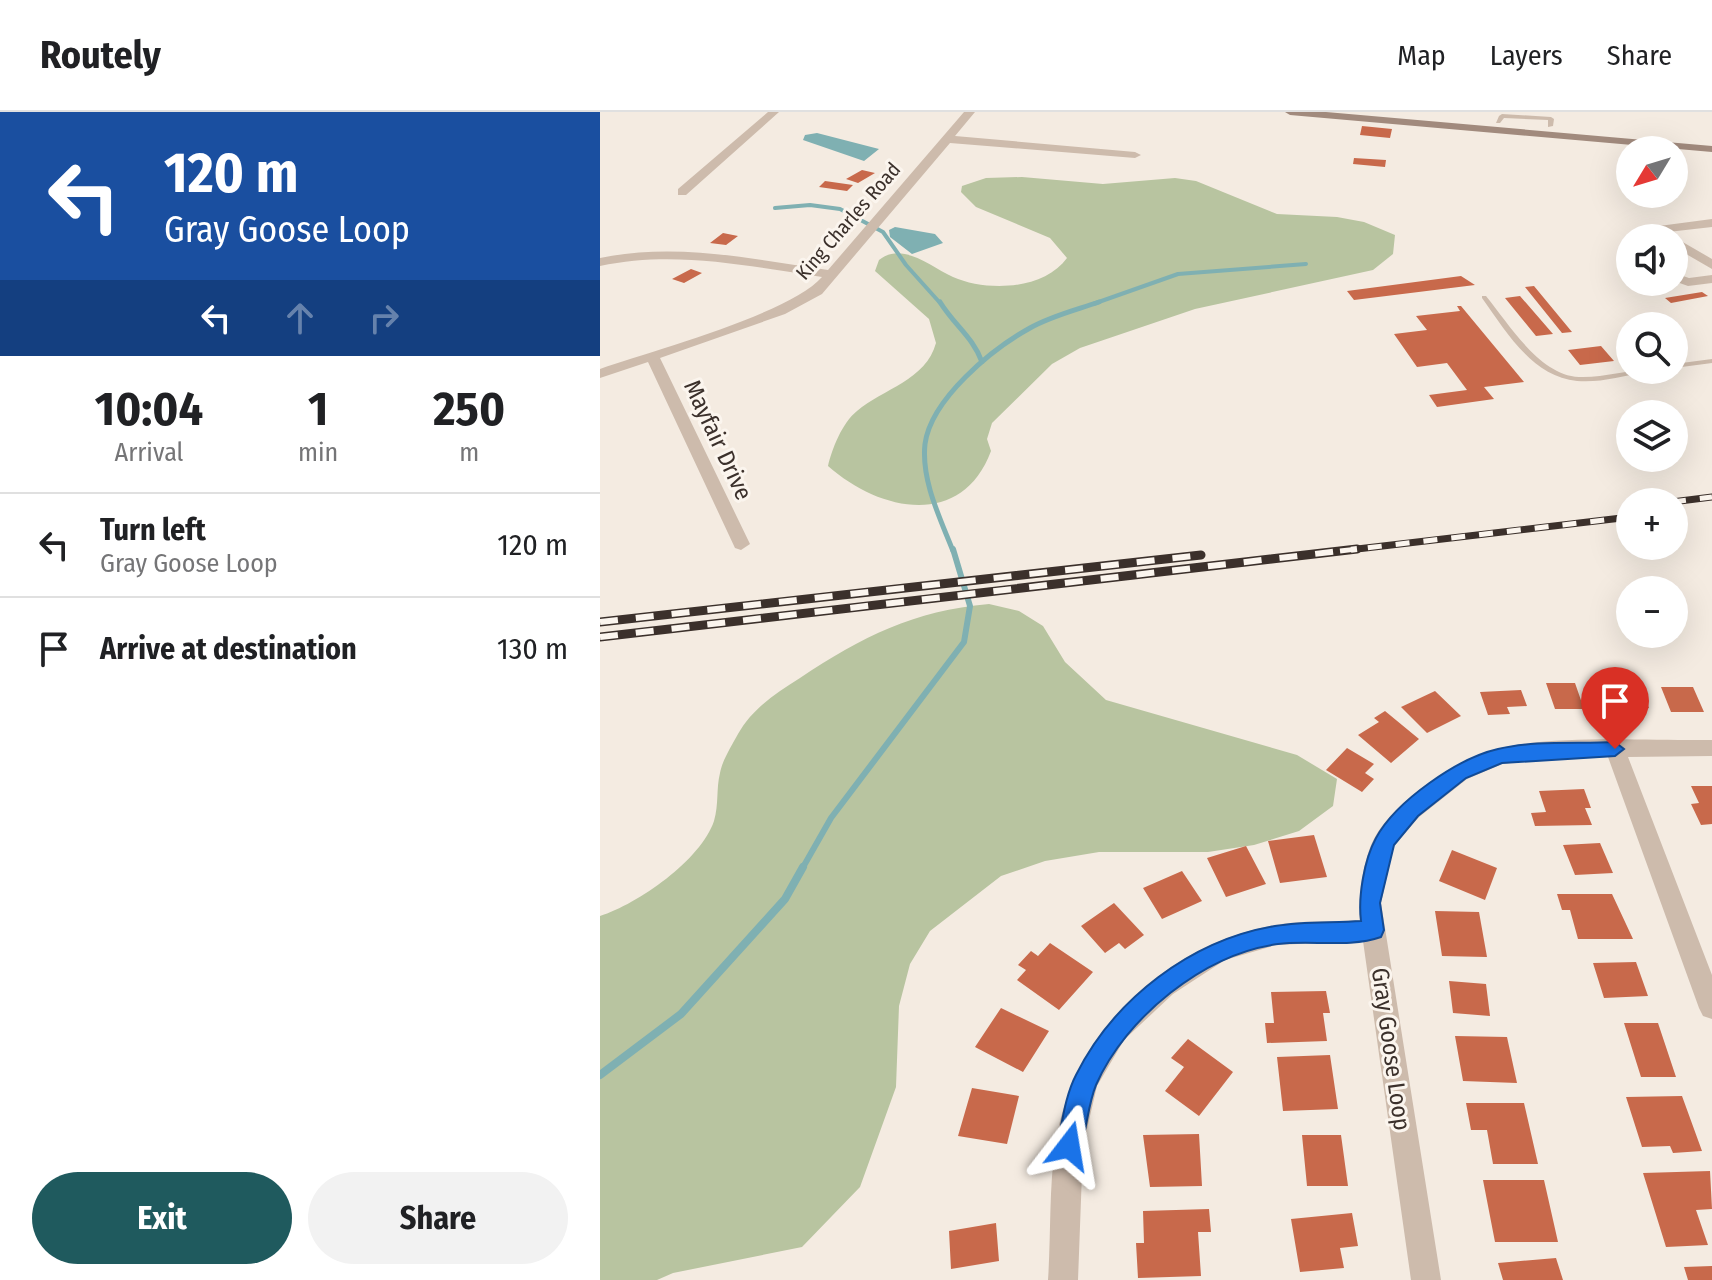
<!DOCTYPE html>
<html lang="en">
<head>
<meta charset="utf-8">
<style>
	:root { --surface:#fff; --page:#f2f2f2; --text:#202124; --muted:#757577; --line:#e0e0e0; --accent:#1f5a5e }
	body { margin:0; font-family:"Fira Sans Condensed",sans-serif; background:var(--page); color:var(--text); height:100vh; display:flex; flex-direction:column; font-size:30px; white-space:nowrap }
	* { box-sizing:border-box; margin:0 }
	p { font-size:26px; color:var(--muted) }
	.icon { flex:none; width:44px; height:44px; fill:none; stroke:currentColor; stroke-width:2; stroke-linecap:round; stroke-linejoin:round }
	.map { position:relative; flex:1; overflow:hidden }
	.sheet { display:flex; flex-direction:column; background:var(--surface); width:600px }
	.sheet>* { flex:none }
	.banner { background:#1a4fa0; color:#fff; overflow:hidden }
	.needle { width:52px; rotate:232deg }
	.fabs { position:absolute; left:1016px; top:24px; display:grid; gap:16px }
	.fabs a { display:grid; place-items:center; width:72px; height:72px; border-radius:50%; background:var(--surface); box-shadow:0 8px 32px #0002; font-size:40px }
	.pin { position:absolute; display:grid; place-items:center; width:68px; height:68px; color:#fff; margin:-82px -34px; border-radius:50% 50% 50% 0; rotate:-45deg; box-shadow:0 0 8px #0007 }
	.pin .icon { rotate:45deg }
	.me { position:absolute; width:88px; margin:-44px; rotate:14deg; stroke-linejoin:round; filter:drop-shadow(0 0 6px #0008) }
	.turn { display:flex; align-items:center; gap:28px; height:168px; padding:0 32px; font-size:36px }
	.turn .icon { width:104px; height:104px; stroke-width:2.5 }
	.turn b { display:block; font-size:56px; line-height:68px }
	.lanes { display:flex; align-items:center; height:76px; padding:0 32px; background:#0003; justify-content:center; gap:40px; direction:ltr }
	.lanes .off { opacity:.35 }
	.eta { display:flex; justify-content:space-evenly; align-items:center; height:136px; text-align:center }
	.eta b { font-size:48px; font-weight:700; line-height:56px }
	.primary-button { display:flex; gap:16px; margin-top:auto; padding:16px 32px }
	.primary-button a { flex:1; height:92px; border-radius:48px; background:var(--accent); color:#fff; font-size:32px; font-weight:700; line-height:92px; text-align:center }
	.primary-button a+a { background:var(--page); color:var(--text) }
	ul { padding:0; list-style:none }
	li { display:flex; align-items:center; gap:24px; height:104px; padding:0 32px; border-top:2px solid var(--line) }
	li div { flex:1 }
	li b { display:block; font-size:30px }
	li em { font-style:normal }
	header { display:flex; align-items:center; gap:48px; box-sizing:border-box; height:112px; padding:0 40px; background:var(--surface); border-bottom:2px solid var(--line) }
	header strong { font-size:38px }
	nav { display:flex; gap:44px; margin-inline-start:auto; font-size:28px }
	main { display:flex; flex:1; min-height:0 }
	.map>svg:first-child { display:block }
	.green { fill:#b8c4a0 }
	.water { fill:#7fb0b2 }
	.lines { fill:none; stroke-linecap:round; stroke-linejoin:round }
	.stream-far3 { stroke:#7fb0b2; stroke-width:4 }
	.stream-far2 { stroke:#7fb0b2; stroke-width:5 }
	.stream-far1 { stroke:#7fb0b2; stroke-width:6 }
	.stream { stroke:#7fb0b2; stroke-width:8 }
	.building { fill:#c8694b }
	.lane { fill:#cdbbac; fill-rule:evenodd }
	.street { fill:#cdbbac; fill-rule:evenodd }
	.secondary { fill:#a18a7d; fill-rule:evenodd }
	.rail-far1-casing { stroke:#3b302b; stroke-width:7 }
	.rail-casing { stroke:#3b302b; stroke-width:9 }
	.rail-far1 { stroke:#fbf5ee; stroke-width:5; stroke-dasharray:14; stroke-linecap:butt }
	.rail { stroke:#fbf5ee; stroke-width:6; stroke-dasharray:18; stroke-linecap:butt }
	.route { fill:#1a73e8; stroke:#114b97; stroke-width:2 }
	.labels { text-anchor:middle; dominant-baseline:central; stroke-width:6; stroke-linejoin:round; paint-order:stroke }
	.far-street-label { font-size:20px; fill:#3b302b; stroke:#fbf5ee }
	.street-label { font-size:24px; fill:#3b302b; stroke:#fbf5ee }
</style>
</head>
<body>
<header>
<strong>Routely</strong>
<nav><a>Map</a><a>Layers</a><a>Share</a></nav>
</header>
<main>
<section class="sheet">
<div class="banner">
<div class="turn"><svg class="icon" aria-label="left" viewBox="0 0 24 24"><path d="M17 20v-9H6M10 6l-5 5 5 5"/></svg><div><b>120 m</b>Gray Goose Loop</div></div>
<div class="lanes"><svg class="icon" aria-label="left" viewBox="0 0 24 24"><path d="M17 20v-9H6M10 6l-5 5 5 5"/></svg><svg class="icon off" aria-label="ahead" viewBox="0 0 24 24"><path d="M12 20V5M6 11l6-6 6 6"/></svg><svg class="icon off" aria-label="right" viewBox="0 0 24 24"><path d="M7 20v-9h11M14 6l5 5-5 5"/></svg></div>
</div>
<div class="eta">
<div><b>10:04</b><p>Arrival</p></div>
<div><b>1</b><p>min</p></div>
<div><b>250</b><p>m</p></div>
</div>
<ul>
<li><svg class="icon" aria-label="left" viewBox="0 0 24 24"><path d="M17 20v-9H6M10 6l-5 5 5 5"/></svg><div><b>Turn left</b><p>Gray Goose Loop</p></div><em>120 m</em></li>
<li><svg class="icon" aria-label="arrive" viewBox="0 0 24 24"><path d="M6 21V4h12l-3 4 3 4H6"/></svg><div><b>Arrive at destination</b></div><em>130 m</em></li>
</ul>
<div class="primary-button"><a>Exit</a><a>Share</a></div>
</section>
<div class="map">
<svg width="1112" height="1168" viewBox="0 0 1112 1168">
	<rect width="100%" height="100%" fill="#f4ebe1"/>
	<path class="green" d="M422,65l81,7 72,-6 21,3 81,33 60,3 27,5 31,13 -2,19 -20,16 -178,39 -115,39 -28,16 -60,59 -5,16 4,12c-29,78 -111,61 -163,15 4,-17 14,-43 29,-55 26,-22 69,-31 79,-68l-7,-24 -54,-48 4,-11c23,-19 52,7 74,17 34,15 91,13 114,-19l-17,-20 -74,-31 -15,-15 1,-6 24,-8z
		M389,492l30,7 24,15 22,36 41,38 191,55 40,24 -4,27 -34,25 -45,14 -46,7h-109l-54,9 -44,15 -71,55 -20,33 -11,42 -3,81 -36,100 -58,60 -129,26 -16,7h-57v-364c38,-12 101,-56 114,-95 5,-17 2,-32 6,-48 2,-12 12,-28 18,-39 15,-26 37,-40 62,-56 63,-42 113,-67 189,-74z"/>
	<path class="water" d="M217,21l62,16 -15,12 -61,-21 2,-5z
		M295,115l40,7 8,9 -31,11 -22,-17 -1,-7z"/>
	<g class="lines">
		<path class="stream-far3" d="M175,96l35,-3 30,4 43,23 23,33 35,39
			M493,192l85,-30 128,-10"/>
		<path class="stream-far2" d="M340,190c14,23 33,35 42,60
			M353,439c-13,-33 -32,-71 -28,-107 6,-45 67,-95 105,-116 21,-12 46,-18 69,-26"/>
		<path class="stream-far1" d="M202,757l29,-51 133,-176 6,-36 -17,-57"/>
		<path class="stream" d="M0,963l81,-61 104,-115 18,-32"/>
	</g>
	<path class="building" d="M762,14l30,3 -2,9 -30,-3z
		M754,46l32,2 -1,7 -32,-3z
		M262,58l13,3 -17,10 -12,-4z
		M225,69l28,4 -6,6 -28,-4z
		M123,121l15,3 -12,9 -16,-2z
		M91,157l11,4 -18,10 -12,-4z
		M861,164l14,9 -121,15 -7,-9z
		M934,174l38,46 -10,1 -37,-46z
		M1102,180l6,4 -37,7 -6,-5z
		M920,184l33,38 -17,2 -31,-38z
		M857,194h4l63,76 -40,5 10,12 -57,8 -8,-12 38,-5 -20,-27 -30,4 -23,-33 33,-4 -11,-14 44,-5z
		M1001,234l13,15 -34,4 -12,-15z
		M1034,564l15,32 -39,3 -14,-34z
		M946,571h29l9,26h-29z
		M1061,575h32l11,25h-33z
		M921,578l6,16 -20,1 3,7 -22,1 -8,-23z
		M835,579l26,25 -34,17 -26,-26z
		M785,599l34,28 -28,24 -33,-28 21,-13 -5,-4z
		M747,636l27,16 -9,9 9,6 -12,13 -36,-22z
		M1091,674h21v38l-11,1 -10,-21 8,-1z
		M984,677l7,19h-6l7,17 -57,1 -4,-13 15,-1 -7,-21z
		M714,723l13,42 -47,6 -12,-42z
		M1000,731l13,30 -38,2 -12,-30z
		M646,734l20,38 -40,13 -19,-39z
		M852,738l45,18 -12,32 -46,-19z
		M582,759l20,30 -40,18 -19,-31z
		M957,782h55l21,45h-55l-8,-29h-8z
		M514,791l30,32 -19,14 -6,-6 -14,10 -24,-27z
		M835,799l44,1 8,45 -45,-1z
		M450,831l43,29 -34,38 -42,-30 9,-10 -8,-5 13,-14 7,5z
		M1036,850l12,34 -44,2 -11,-35z
		M849,869l37,3 4,32 -37,-3z
		M726,879l4,22h-7l4,28 -60,2 -2,-20h9l-3,-31z
		M401,896l48,23 -26,41 -48,-25z
		M1024,911h34l18,54h-35z
		M855,924l52,1 10,46 -54,-2z
		M588,927l45,33 -34,44 -34,-25 19,-24 -13,-9z
		M730,943l8,54 -55,2 -6,-54z
		M372,976l47,8 -12,48 -49,-8z
		M1082,984l20,55 -29,2 -3,-7 -28,1 -16,-50z
		M866,991h58l14,61h-45l-6,-34h-16z
		M599,1022l3,52 -52,1 -7,-52z
		M702,1023h39l7,51h-41z
		M1110,1059l2,38 -16,1 12,35 -42,2 -23,-74z
		M883,1068h61l14,62h-63z
		M609,1097l2,23h-13l3,44 -63,2 -2,-35h8l-1,-32z
		M752,1101l6,33 -18,2 4,20 -44,4 -9,-53z
		M396,1111l3,38 -48,8 -2,-38z
		M956,1146l7,22h-60l-5,-17z
		M1112,1154v14h-24l-4,-13z"/>
	<g class="lines">
		<path class="lane" d="M902,2l49,3 3,2 -1,7 -5,1v-7l-44,-2 -4,5h-4l3,-7z
			M882,184h4c23,28 53,79 93,81 24,1 46,-7 70,-7l-4,2c-22,4 -45,11 -68,9 -45,-4 -71,-50 -95,-83z
			M1112,247v4l-38,5v-4z"/>
		<path class="street" d="M168,0h11l-93,83h-8v-6z
			M364,0h11l-20,24 180,16 6,3 -6,3 -185,-15 -128,151 -37,20 -125,44 90,186 -9,6 -6,-2 -87,-186 -48,16v-9c51,-18 190,-55 222,-92 -75,-11 -147,-27 -222,-11v-8c77,-16 151,1 228,12z
			M1112,107v8l-44,5 -3,6h-12l6,-12z
			M1074,125l38,22v10l-38,-22v-9h-3z
			M1074,161l15,5 23,-3v8l-24,3 -14,-5z
			M1112,628v16l-84,1 84,218v44l-9,-3 -4,-8 -91,-251 -53,1 -53,6 -35,15 -48,38 -25,28 -13,58 60,377h-30l-48,-339 -87,4 -51,15 -52,34 -49,46 -27,46 -14,60 -5,134h-30c3,-44 1,-90 7,-133 16,-113 109,-202 220,-222 27,-5 57,-3 85,-5 -3,-21 4,-64 15,-83 21,-37 82,-78 122,-88 58,-15 153,-8 215,-9z"/>
		<path class="secondary" d="M685,0h41l386,34v6l-422,-37z"/>
		<g class="rail-far1-casing">
			<path id="rail-far1" d="M1072,390l40,-5
				M740,439l290,-34"/>
		</g>
		<g class="rail-casing">
			<path id="rail" d="M0,510l601,-67
				M0,525l757,-88"/>
		</g>
		<use href="#rail-far1" class="rail-far1"/>
		<use href="#rail" class="rail"/>
	</g>
	<path class="route" d="M1015,630l9,7 -9,7 -113,7 -36,15 -48,38 -24,29 -14,58 4,27 -3,7c-31,11 -71,3 -103,7 -74,10 -152,73 -182,141 -9,22 -9,48 -18,70l-9,4 -9,-4 -3,-9c5,-22 8,-50 19,-71 38,-76 115,-135 199,-149 28,-5 58,-3 86,-5 -3,-24 3,-61 15,-83 20,-37 82,-80 122,-89 37,-9 80,-5 117,-7z"/>
	<g class="labels">
		<g class="far-street-label">
			<text transform="translate(248 109) rotate(-49)">King Charles Road</text>
		</g>
		<g class="street-label">
			<text transform="translate(118 328) rotate(65)">Mayfair Drive</text>
			<text transform="translate(791 937) rotate(82)">Gray Goose Loop</text>
		</g>
	</g>
</svg>
<div class="fabs">
<a><svg class="needle" viewBox="-14 -14 28 28"><path d="M0-13l5 13h-10z" fill="#e53935"/><path d="M0 13l5-13h-10z" fill="#757577"/></svg></a>
<a><svg class="icon" aria-label="sound" viewBox="0 0 24 24"><path d="M4 9h4l5-4v14l-5-4H4zM17 9q2 3 0 6"/></svg></a>
<a><svg class="icon" aria-label="search" viewBox="0 0 24 24"><circle cx="10" cy="10" r="6"/><path d="M15 15l6 6"/></svg></a>
<a><svg class="icon" aria-label="layers" viewBox="0 0 24 24"><path d="M12 4l9 5-9 5-9-5zM3 14l9 5 9-5"/></svg></a>
<a>+</a>
<a>−</a>
</div>
<div class="pin" style="left:1015px;top:637px;background:#d93025"><svg class="icon" aria-label="arrive" viewBox="0 0 24 24"><path d="M6 21V4h12l-3 4 3 4H6"/></svg></div>
<svg class="me" style="left:469px;top:1034px" viewBox="-20 -20 40 40"><path d="M0-17L14 15 0 8-14 15z" fill="#1a73e8" stroke="#fff" stroke-width="4"/></svg>
</div>
</main>
</body>
</html>
